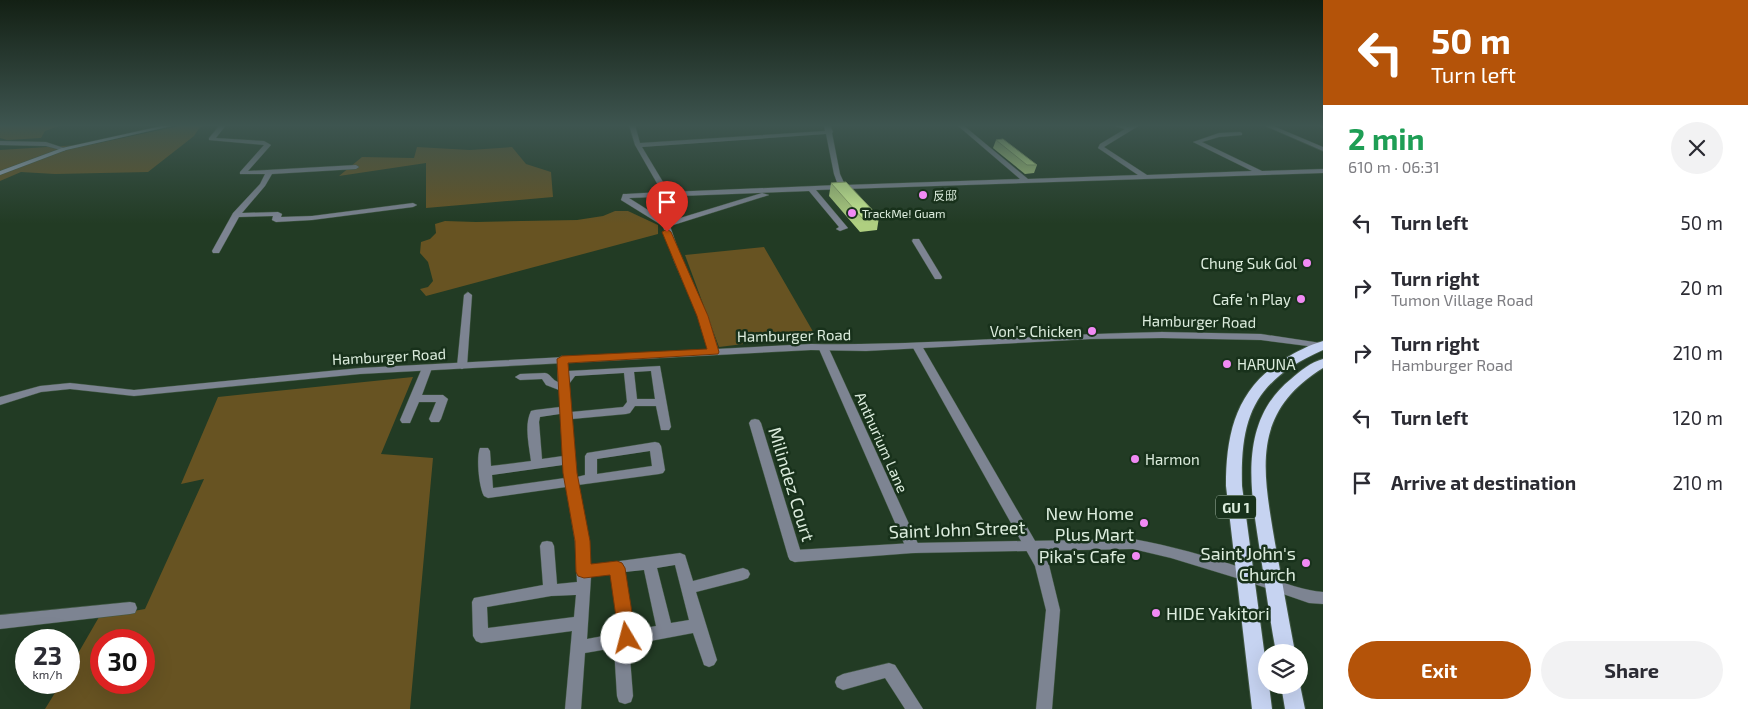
<!DOCTYPE html>
<html lang="en">
<head>
<meta charset="utf-8">
<style>
	:root { --surface:#fff; --page:#f2f2f3; --text:#2b2b33; --muted:#7c7c81; --accent:#b45309 }
	body { margin:0; font-family:"Exo 2","Noto Sans SC",sans-serif; background:var(--page); color:var(--text); height:100vh; display:flex; flex-direction:column; font-size:19px; white-space:nowrap }
	* { box-sizing:border-box; margin:0 }
	p { font-size:16px; color:var(--muted) }
	.icon { flex:none; width:28px; height:28px; fill:none; stroke:currentColor; stroke-width:2; stroke-linecap:round; stroke-linejoin:round }
	.map { position:relative; flex:1; overflow:hidden }
	.panel { display:flex; flex-direction:column; background:var(--surface); width:425px }
	.panel>* { flex:none }
	.banner { background:#b45309; color:#fff; overflow:hidden }
	.fabs { position:absolute; left:1258px; top:644px; display:grid; gap:10px }
	.fabs a { display:grid; place-items:center; width:50px; height:50px; border-radius:50%; background:var(--surface); box-shadow:0 5px 20px #0002; font-size:25px }
	.speed { position:absolute; left:15px; top:629px; display:flex; gap:10px; font-size:25px; font-weight:700; text-align:center }
	.speed>* { display:grid; place-content:center; width:65px; height:65px; border-radius:50%; background:var(--surface); box-shadow:0 5px 20px #0002; line-height:1 }
	.speed small { font-size:12px; font-weight:400 }
	.speed .limit { border:8px solid #d22; background:#fff; color:#111 }
	.pin { position:absolute; display:grid; place-items:center; width:42px; height:42px; color:#fff; margin:-51px -21px; border-radius:50% 50% 50% 0; rotate:-45deg; box-shadow:0 0 5px #0007 }
	.pin .icon { rotate:45deg }
	.me { position:absolute; width:55px; margin:-28px; rotate:352deg; stroke-linejoin:round; filter:drop-shadow(0 0 4px #0008) }
	.turn { display:flex; align-items:center; gap:18px; height:105px; padding:0 25px; font-size:22px }
	.turn .icon { width:65px; height:65px; stroke-width:2.5 }
	.turn b { display:block; font-size:35px; line-height:42px }
	.round { display:grid; place-items:center; flex:none; width:52px; height:52px; border-radius:26px; background:var(--page) }
	.summary { display:flex; align-items:center; justify-content:space-between; height:85px; padding:0 25px }
	h1 { font-size:30px; font-weight:700; line-height:38px; color:#1e9e55 }
	.primary-button { display:flex; gap:10px; margin-top:auto; padding:10px 25px }
	.primary-button a { flex:1; height:58px; border-radius:30px; background:var(--accent); color:#fff; font-size:20px; font-weight:700; line-height:58px; text-align:center }
	.primary-button a+a { background:var(--page); color:var(--text) }
	ul { padding:0; list-style:none }
	li { display:flex; align-items:center; gap:15px; height:65px; padding:0 25px }
	li div { flex:1 }
	li b { display:block; font-size:19px }
	li em { font-style:normal }
	main { display:flex; flex:1; min-height:0 }
	.map>svg:first-child { display:block }
	.green { fill:#675322; fill-rule:evenodd }
	.lines { fill:none; stroke-linecap:round; stroke-linejoin:round }
	.minor-casing { stroke:#405742; stroke-width:1 }
	.tertiary-casing { stroke:#405742; stroke-width:1 }
	.secondary-casing { stroke:#405742; stroke-width:1 }
	.primary-casing { stroke:#405742; stroke-width:2 }
	.minor { fill:#7d8492; fill-rule:evenodd }
	.tertiary { fill:#7d8492; fill-rule:evenodd }
	.secondary { fill:#a6b1c8; fill-rule:evenodd }
	.primary { fill:#c6d3f1; fill-rule:evenodd }
	.wall { fill:#afcf80 }
	.building { fill:#ccf195; stroke:#8fa968 }
	.route { fill:#b45309; stroke:#753606 }
	.poi-dot { fill:#f18af4; stroke:#18311b; stroke-width:2 }
	.labels { text-anchor:middle; dominant-baseline:central; stroke-width:5; stroke-linejoin:round; paint-order:stroke }
	.far-poi-label { font-size:12px; fill:#dcecdd; stroke:#18311b; text-anchor:start }
	.shield { fill:#18311b; stroke:#a1b4a3; stroke-width:1 }
	.shield-label { font-size:14px; font-weight:bold; fill:#dcecdd }
	.poi-label { font-size:15px; fill:#dcecdd; stroke:#18311b; text-anchor:end }
	.street-label { font-size:15px; fill:#dcecdd; stroke:#18311b }
	.near-street-label { font-size:18px; fill:#dcecdd; stroke:#18311b }
	.near-poi-label { font-size:18px; fill:#dcecdd; stroke:#18311b; text-anchor:end }
</style>
</head>
<body>
<main>
<div class="map">
<svg width="1323" height="709" viewBox="0 0 1323 709">
	<rect width="100%" height="100%" fill="#223b24"/>
	<path class="green" d="M0,125h62l-17,6 -4,7 -34,2 -7,-2z
		M184,125h25l-9,2 -6,9 -46,36 -93,2 -34,-2 -21,9v-31l94,-6z
		M417,147l53,3 42,-3 14,17 25,8 2,25 -127,11v-45l-87,13 23,-19 52,1z
		M615,211h13l30,14v9l-232,62 -6,-7 8,-2 5,-6 -5,-19 -8,-9 1,-11 9,-3 6,-6 -1,-9 10,-3 31,1 101,-2 26,-4z
		M764,247l51,88 -96,12 -34,-92z
		M413,377l-32,77 52,4 -23,251h-365l16,-26 8,-1v-13l30,-52 46,-8 59,-130 -23,5 37,-87zM101,640h43v42h-43z"/>
	<g class="lines">
		<g class="minor-casing">
			<path id="minor" d="M220,125h6l-10,13 48,3 7,4 -23,26 108,-6 3,2 -3,2 -84,5 -7,12 -23,27 36,-1 4,2 -1,3 31,-1 101,-13 4,2 -4,2 -101,13 -36,2 -4,-2 1,-4 -34,1 -20,36h-6l-1,-2 21,-38 27,-29 5,-10h-25v-2l24,-27 -55,-5v-2z
				M629,125h6l5,18 185,-12 -1,-6h6l3,7 -1,1 8,41 5,11 175,-6 -63,-54h6l65,54 110,-4 -40,-27 2,-4 25,-15 -14,-4 18,2 4,-2h7l-36,22 43,28 105,-4 -59,-29 26,-9 21,-1 2,1v2l-23,2 -17,5 60,29 61,-2v4l-507,17 32,38 -8,3 -4,-2 3,-2 -30,-36 -180,7 38,24 95,-29 7,2 -99,31 12,35 26,55 11,36 -5,3 -5,-3 -11,-36 -24,-55 -11,-35 -42,-26 2,-6h3l36,-2 -27,-47zM826,134l8,40 4,11 -169,7 -27,-45z
				M1263,125h8l52,22v4z
				M1318,125h5v3z
				M0,141l46,1 21,7 -3,2 -18,-5 -46,-1z
				M913,239h6l23,38 -1,2h-6l-23,-38z
				M468,292l4,3 -5,71 -5,3 -5,-3 7,-71z
				M917,343l5,3 127,219 11,45 -8,99h-16l10,-99 -11,-44 -123,-220z
				M824,346l5,3 91,199 -2,4 -5,1 -5,-1 -2,-4 -87,-199z
				M562,356l5,3 1,12 92,-5 11,61 -2,3h-8l-5,-24h-21l-5,7 -4,1 -54,5 5,58 8,-2v-19l2,-3 68,-11 4,1 2,3 4,24 -2,3 -4,1 -81,11 11,56 1,24 90,-12 5,2 8,26 50,-13 5,2 2,4 -2,4 -5,2 -47,12 21,68 -3,5 -5,2 -5,-2 -11,-32 -64,12 4,51 -2,6 -6,2 -6,-2 -2,-6 -3,-48 -29,5 -4,56h-16l7,-78 -91,12 -5,-2 -3,-5 -1,-34 2,-4 69,-13 -3,-39 2,-4 5,-1 5,1 2,4 3,38 20,-2 -2,-41 -9,-54 -78,11 -4,-2c-5,-8 -8,-39 -4,-48h8l2,3 1,15 40,-5c-2,-16 -7,-36 0,-50l4,-1 25,-3 -1,-17 -13,-5 -4,-6 -22,1 -5,-3 5,-3 25,-1c6,1 7,7 13,9l-1,-23zM651,371l4,28h-18l-3,-27zM624,373l3,29 -4,5 -52,5 -2,-28 6,-8zM560,414l3,42 -21,3 -3,-37 1,-5zM650,451l2,15 -55,8v-15zM563,465l2,13 -72,10 -1,-13zM675,565l14,55 -18,3 -14,-55zM644,570l12,56 -23,4 -8,-58zM611,574l8,59 -32,6 4,-62zM576,595l-2,22 -86,11 -1,-21 64,-11z
				M427,365l5,3 -10,27h21l5,4 -7,20 -2,3h-8l-2,-3 7,-17h-17l-9,21h-8l-2,-3 22,-52z
				M755,419l4,1 2,3 41,133 -2,4 -5,2 -5,-2 -2,-4 -39,-133 2,-3z
				M130,602l5,1 2,5 -2,5 -5,1 -130,15v-14z
				M889,663l6,2 28,44h-18l-20,-31 -42,12 -6,-3 -2,-5 2,-5 6,-3z"/>
		</g>
		<g class="tertiary-casing">
			<path id="tertiary" d="M1162,332l99,2 60,9 2,1v4l-62,-8 -99,-2 -71,1 -225,12 -55,-1 -451,24 -226,22 -64,-7 -29,3 -41,13v-8l40,-11 30,-3 64,7 226,-22 451,-24c117,2 234,-10 351,-12z
				M1133,539c38,7 75,17 112,30 26,8 51,21 78,23v12l-14,-1 -66,-23 -72,-22 -38,-9 -220,4 -118,9 -5,-2 -2,-4 2,-4 5,-2 118,-7z"/>
		</g>
		<g class="secondary-casing">
			<path id="secondary" d="M166,125h10l-110,25 -66,25v-4l62,-23z"/>
		</g>
		<g class="primary-casing">
			<path id="primary" d="M1323,341v9c-67,30 -83,64 -81,136l24,179v20h3l3,24h-20l-26,-223c0,-53 10,-97 58,-127 12,-7 25,-14 39,-18z
				M1323,359v9c-73,45 -60,103 -48,175 7,37 13,73 20,109h-19c-6,-31 -10,-63 -15,-94 -9,-61 -26,-134 30,-179 9,-8 20,-17 32,-20z
				M1299,680l6,29h-20l-4,-24h18z"/>
		</g>
		<use href="#minor" class="minor"/>
		<use href="#tertiary" class="tertiary"/>
		<use href="#secondary" class="secondary"/>
		<use href="#primary" class="primary"/>
	</g>
	<path class="wall" d="M996,140l41,25 -3,8 -9,1 -32,-26z
		M831,183l48,34 -2,13 -17,2 -31,-36z"/>
	<path class="building" d="M1003,139l34,26h-10l-31,-25z
		M846,182l33,35 -16,2 -32,-36z"/>
	<linearGradient id="sky" x2="0" y2="1"><stop stop-color="#132014"/><stop offset="0.56" stop-color="#3e5550"/><stop offset="1" stop-color="#3e5550" stop-opacity="0"/></linearGradient>
	<rect width="1323" height="224" fill="url(#sky)"/>
	<path class="route" d="M667,229l4,3 37,84 11,36 -1,2 -150,9 9,110 13,68 1,23 26,-3 5,2 3,5 11,70 -3,6 -6,2 -6,-2 -2,-6 -9,-63 -26,3 -6,-2 -2,-4 -1,-31 -12,-68 -6,-114 5,-3 145,-7 -10,-33 -35,-84z"/>
	<g class="poi-dot">
		<circle cx="923" cy="195" r="5"/>
		<circle cx="852" cy="213" r="5"/>
		<circle cx="1307" cy="263" r="5"/>
		<circle cx="1301" cy="299" r="5"/>
		<circle cx="1092" cy="331" r="5"/>
		<circle cx="1227" cy="364" r="5"/>
		<circle cx="1135" cy="459" r="5"/>
		<circle cx="1144" cy="523" r="5"/>
		<circle cx="1136" cy="556" r="5"/>
		<circle cx="1306" cy="563" r="5"/>
		<circle cx="1156" cy="613" r="5"/>
	</g>
	<g class="labels">
		<g class="far-poi-label">
			<text x="933" y="195">反邸</text>
			<text x="862" y="213">TrackMe! Guam</text>
		</g>
		<rect class="shield" x="1216" y="495.5" width="40" height="23" rx="4"/>
		<g class="shield-label">
			<text x="1236" y="507">GU 1</text>
		</g>
		<g class="poi-label">
			<text x="1297" y="263">Chung Suk Gol</text>
			<text x="1291" y="299">Cafe ‘n Play</text>
			<text x="1082" y="331">Von's Chicken</text>
			<text x="1237" y="364" text-anchor="start">HARUNA</text>
			<text x="1145" y="459" text-anchor="start">Harmon</text>
		</g>
		<g class="street-label">
			<text transform="translate(1199 321) rotate(1)">Hamburger Road</text>
			<text transform="translate(794 335) rotate(-1)">Hamburger Road</text>
			<text transform="translate(389 356) rotate(-3)">Hamburger Road</text>
			<text transform="translate(882 442) rotate(66)">Anthurium Lane</text>
		</g>
		<g class="near-street-label">
			<text transform="translate(792 484) rotate(73)">Milindez Court</text>
			<text transform="translate(957 529) rotate(-2)">Saint John Street</text>
		</g>
		<g class="near-poi-label">
			<text x="1134" y="513">New Home<tspan x="1134" dy="21">Plus Mart</tspan></text>
			<text x="1296" y="553">Saint John's<tspan x="1296" dy="21">Church</tspan></text>
			<text x="1126" y="556">Pika's Cafe</text>
			<text x="1166" y="613" text-anchor="start">HIDE Yakitori</text>
		</g>
	</g>
</svg>
<div class="fabs">
<a><svg class="icon" aria-label="layers" viewBox="0 0 24 24"><path d="M12 4l9 5-9 5-9-5zM3 14l9 5 9-5"/></svg></a>
</div>
<div class="speed"><div>23<small>km/h</small></div><div class="limit">30</div></div>
<div class="pin" style="left:667px;top:232px;background:#d93025"><svg class="icon" aria-label="arrive" viewBox="0 0 24 24"><path d="M6 21V4h12l-3 4 3 4H6"/></svg></div>
<svg class="me" style="left:627px;top:638px" viewBox="-20 -20 40 40"><circle r="19" fill="#fff"/><path d="M0-13L10 11 0 6-10 11z" fill="#b45309"/></svg>
</div>
<section class="panel">
<div class="banner">
<div class="turn"><svg class="icon" aria-label="left" viewBox="0 0 24 24"><path d="M17 20v-9H6M10 6l-5 5 5 5"/></svg><div><b>50 m</b>Turn left</div></div>
</div>
<div class="summary"><div><h1>2 min</h1><p>610 m · 06:31</p></div><a class="round"><svg class="icon" aria-label="close" viewBox="0 0 24 24"><path d="M6 6l12 12M18 6L6 18"/></svg></a></div>
<ul>
<li><svg class="icon" aria-label="left" viewBox="0 0 24 24"><path d="M17 20v-9H6M10 6l-5 5 5 5"/></svg><div><b>Turn left</b></div><em>50 m</em></li>
<li><svg class="icon" aria-label="right" viewBox="0 0 24 24"><path d="M7 20v-9h11M14 6l5 5-5 5"/></svg><div><b>Turn right</b><p>Tumon Village Road</p></div><em>20 m</em></li>
<li><svg class="icon" aria-label="right" viewBox="0 0 24 24"><path d="M7 20v-9h11M14 6l5 5-5 5"/></svg><div><b>Turn right</b><p>Hamburger Road</p></div><em>210 m</em></li>
<li><svg class="icon" aria-label="left" viewBox="0 0 24 24"><path d="M17 20v-9H6M10 6l-5 5 5 5"/></svg><div><b>Turn left</b></div><em>120 m</em></li>
<li><svg class="icon" aria-label="arrive" viewBox="0 0 24 24"><path d="M6 21V4h12l-3 4 3 4H6"/></svg><div><b>Arrive at destination</b></div><em>210 m</em></li>
</ul>
<div class="primary-button"><a>Exit</a><a>Share</a></div>
</section>
</main>
</body>
</html>
